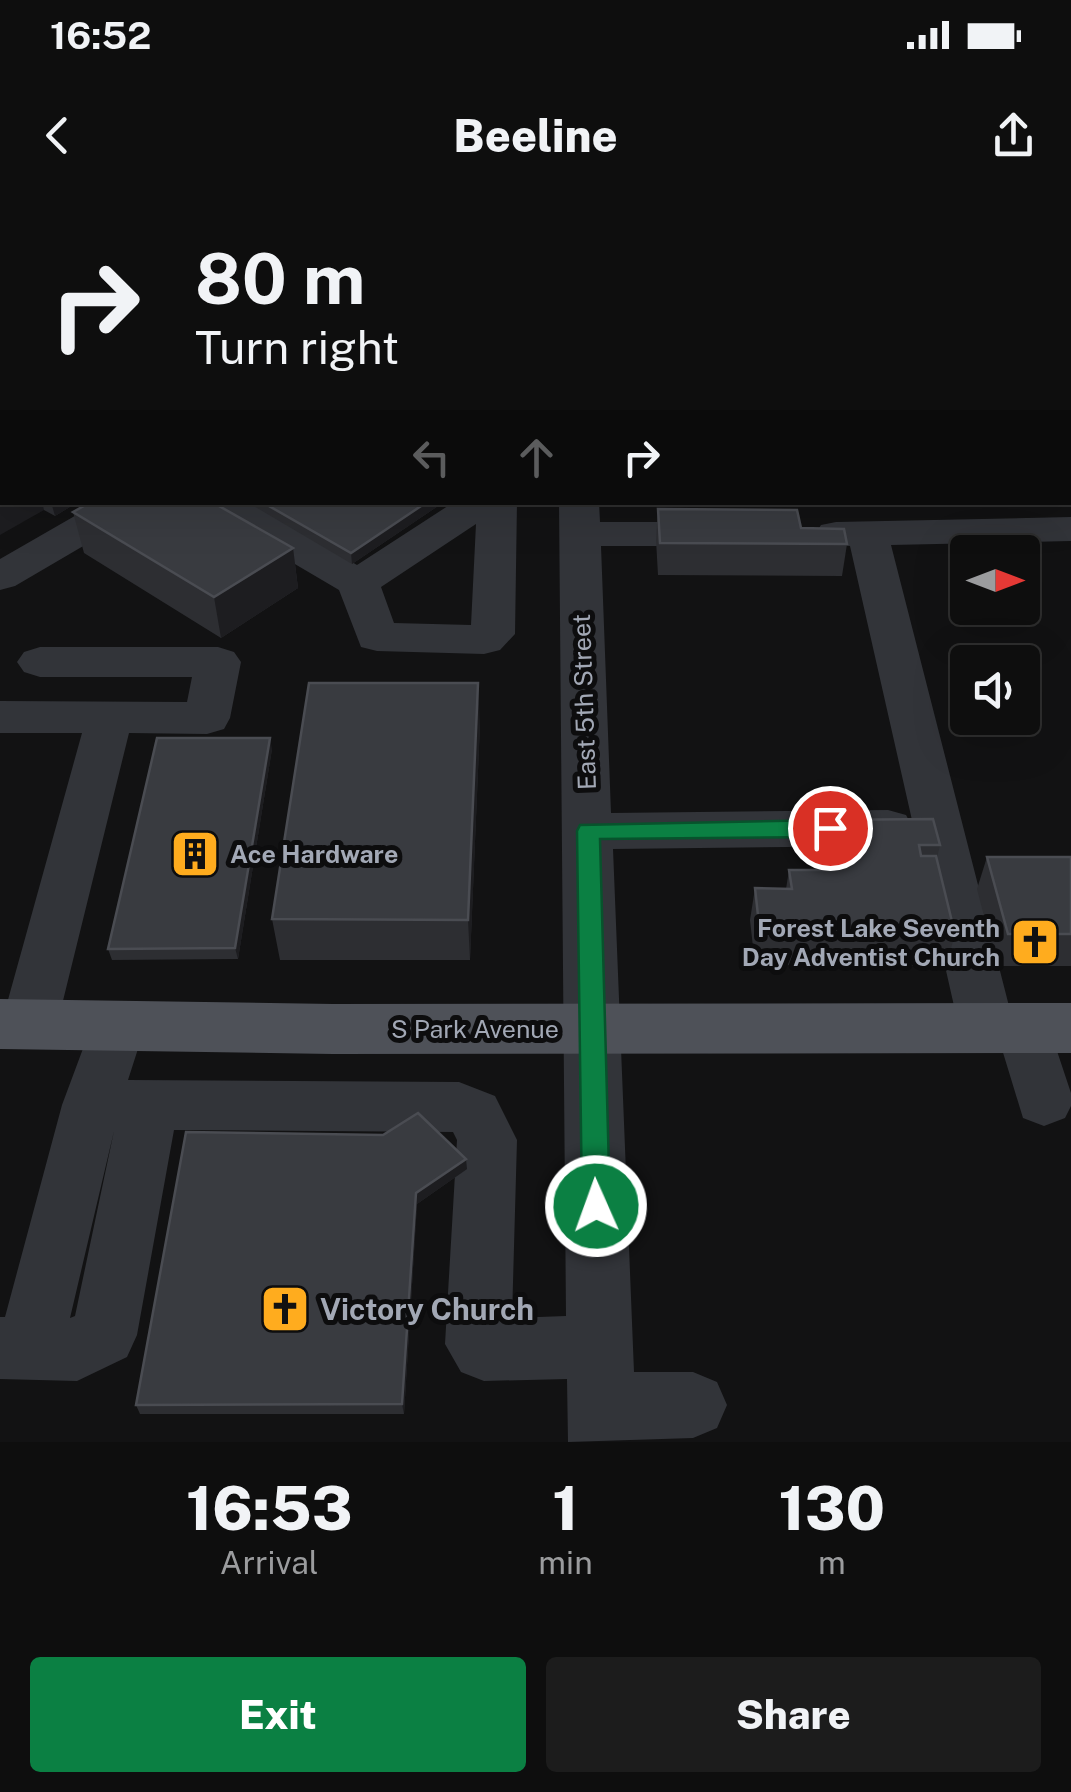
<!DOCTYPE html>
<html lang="en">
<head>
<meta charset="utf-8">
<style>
	:root { --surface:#0e0e0e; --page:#1c1c1c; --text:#f1f3f6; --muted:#9b9c9e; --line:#2e2e2e; --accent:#0b8043 }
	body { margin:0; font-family:"Public Sans",sans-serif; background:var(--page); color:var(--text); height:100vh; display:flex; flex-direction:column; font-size:38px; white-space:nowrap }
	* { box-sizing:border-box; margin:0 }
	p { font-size:32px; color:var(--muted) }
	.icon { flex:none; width:55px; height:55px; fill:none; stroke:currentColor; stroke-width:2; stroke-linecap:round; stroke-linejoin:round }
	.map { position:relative; height:1242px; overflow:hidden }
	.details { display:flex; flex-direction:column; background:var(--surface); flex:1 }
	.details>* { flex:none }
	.banner { position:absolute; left:0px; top:0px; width:1072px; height:305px; box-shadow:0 10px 40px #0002,0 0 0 2px var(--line); background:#0e0e0e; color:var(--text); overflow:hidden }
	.needle { width:65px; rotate:90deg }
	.tools { position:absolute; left:950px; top:335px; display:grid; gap:20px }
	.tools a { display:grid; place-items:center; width:90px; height:90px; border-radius:10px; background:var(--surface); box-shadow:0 10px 40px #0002,0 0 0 2px var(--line); font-size:50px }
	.pin { position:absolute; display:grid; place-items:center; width:85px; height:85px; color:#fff; margin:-42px; border:5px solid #fff; border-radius:50%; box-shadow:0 2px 10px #0007 }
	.me { position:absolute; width:110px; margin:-55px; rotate:358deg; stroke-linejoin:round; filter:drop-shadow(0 0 8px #0008) }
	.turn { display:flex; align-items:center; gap:35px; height:210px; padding:0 30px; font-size:45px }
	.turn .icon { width:130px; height:130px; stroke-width:2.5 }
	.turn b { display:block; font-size:70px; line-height:85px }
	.lanes { display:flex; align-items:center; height:95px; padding:0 30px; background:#0003; justify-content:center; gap:50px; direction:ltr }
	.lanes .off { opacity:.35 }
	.eta { display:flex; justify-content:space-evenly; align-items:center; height:170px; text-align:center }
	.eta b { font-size:60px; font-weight:800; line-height:70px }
	.primary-button { display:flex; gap:20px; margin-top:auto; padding:20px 30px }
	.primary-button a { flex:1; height:115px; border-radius:10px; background:var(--accent); color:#fff; font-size:40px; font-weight:800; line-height:115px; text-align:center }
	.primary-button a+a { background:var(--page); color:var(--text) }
	.status { display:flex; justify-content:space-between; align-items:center; height:70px; padding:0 50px; background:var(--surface); direction:ltr }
	.status svg { height:28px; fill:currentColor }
	header { display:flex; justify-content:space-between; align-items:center; height:130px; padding:0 30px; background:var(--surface); font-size:45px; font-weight:800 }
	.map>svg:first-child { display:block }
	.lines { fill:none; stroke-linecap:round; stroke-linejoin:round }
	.minor { fill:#323439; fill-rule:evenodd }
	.major { fill:#4e5158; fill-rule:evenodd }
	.rail-casing { stroke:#45484e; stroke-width:8 }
	.rail { stroke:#0d0d0e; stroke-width:5; stroke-dasharray:16; stroke-linecap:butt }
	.wall { fill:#2d2e32 }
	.shaded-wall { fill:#1d1d20 }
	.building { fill:#393b40; stroke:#4a4c52; stroke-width:2.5 }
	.route { fill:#0b8043; stroke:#07532c; stroke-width:2.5 }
	.labels { text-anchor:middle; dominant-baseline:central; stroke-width:10; stroke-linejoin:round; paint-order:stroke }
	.street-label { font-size:25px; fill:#a2a8b5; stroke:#0d0d0e }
	.poi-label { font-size:25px; font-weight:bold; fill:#a2a8b5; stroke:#0d0d0e; text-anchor:start }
	.near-poi-label { font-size:30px; font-weight:bold; fill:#a2a8b5; stroke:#0d0d0e; text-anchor:start }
</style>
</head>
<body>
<div class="status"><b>16:52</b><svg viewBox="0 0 49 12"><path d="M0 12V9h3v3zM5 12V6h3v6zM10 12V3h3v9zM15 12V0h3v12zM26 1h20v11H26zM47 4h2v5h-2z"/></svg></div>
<header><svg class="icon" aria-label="back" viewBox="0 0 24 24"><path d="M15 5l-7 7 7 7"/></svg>Beeline<svg class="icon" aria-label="share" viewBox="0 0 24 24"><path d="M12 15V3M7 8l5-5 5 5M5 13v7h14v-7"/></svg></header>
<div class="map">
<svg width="1071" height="1242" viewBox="0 0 1071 1242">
	<rect width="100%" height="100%" fill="#121213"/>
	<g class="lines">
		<path class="minor" d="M0,0h56l2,2h-56l-2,9z
			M997,0h32l1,2h-31z
			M1070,179h1v22h-1z
			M0,181h2v22h-2z
			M99,302h50l-6,9 -128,75 -15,4v-31z
			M199,302h50l108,63 97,-63h63l-2,132 -15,16 -16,4 -107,-3 -16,-4 -22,-57 -134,-79zM476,324l-5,101 -77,-2 -13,-36z
			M559,302h40l1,20h121l15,3 6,9 -6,9 -15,3h-120l10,267 277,-3 18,5 7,13 -7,13 -18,5 -275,3 21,523h59l24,10 10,23 -10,23 -24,10 -125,4 -1,-63 -83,2 -23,-9 -16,-28 12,-204 -4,-8 -279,-2 -37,205 -10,22 -50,24 -77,-2v-62h5l57,-212 35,-94 20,-7 20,7 8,16 -17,53 331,2 36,14 22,44 -5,178 54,-2zM114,931l-39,185 -5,2z
			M1071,317v24l-180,4 119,465 14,-5 20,7 27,81v13l-6,12 -21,8 -21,-8 -22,-72 -14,5 -20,-7 -8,-16 -109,-482 -29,-3 -6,-9 6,-9 15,-3z
			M40,447h178l16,5 7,10 -11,56 -6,11 -17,5 -78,-1 -72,292 -8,16 -20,7 -20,-7 -8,-16 81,-292h-82v-32l187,1 5,-25h-152l-16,-5 -7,-10 7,-10z"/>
		<path class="major" d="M1071,60v24h-1v-24z
			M1070,161h1v26h-1z
			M0,799l333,5 738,-1v50l-738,1 -333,-5z"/>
		<g class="rail-casing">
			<path id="rail" d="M510,2l4,-2"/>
		</g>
		<use href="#rail" class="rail"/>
	</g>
	<path class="wall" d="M357,0h99v2h-98z
		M2,302h76l-23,14 -11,-6z
		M247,302h197l-92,62z
		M923,302h63l-63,2z
		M658,309l143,19 46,16 -5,32 -184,-1 -2,-35z
		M73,312l220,36 5,40 -77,50 -137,-85z
		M480,524l-10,236h-190l-8,-41z
		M272,549l-34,210 -126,1 -4,-11z
		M824,620l116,25 -3,13 18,76 -9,32 -191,-1 -5,-45 5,-32 31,1 3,-19h32l-3,-18z
		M987,657h84v109h-74l-20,-77z
		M186,932l281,37 -50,35 -13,210h-264l-4,-9z"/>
	<path class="shaded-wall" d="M432,0h24v2h-29z
		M2,297v5h40l2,8 -44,25v-36z
		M51,302h27l-23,14z
		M427,302h17l-92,62 -1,-11z
		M293,348l5,40 -77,50 -7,-41z
		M478,483l2,41 -10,236 -2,-40z
		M270,538l2,11 -34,210 -3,-11z
		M466,959l1,10 -50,35 -13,210 -2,-10 14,-211z"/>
	<path class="building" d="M392,0h40l-5,2h-28z
		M2,268v29l-2,2v-30z
		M91,302h121l81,46 -79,49 -141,-85z
		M262,302h165l-76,51z
		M658,309l139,1 4,18 43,1 3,15 -187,-1z
		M309,483h169l-10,237 -196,-1z
		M157,538h113l-35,210 -127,1z
		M933,619l7,26h-21l2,11h15l19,78h-195l-5,-46 37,1 -3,-19h45l-10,-50z
		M987,657h84v77h-63z
		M418,913l48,46 -50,34 -14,211 -266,1 50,-273 197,3z"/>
	<path class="route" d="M830,620l11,8 -11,9 -230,2 10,367 -4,9 -10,4 -10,-4 -4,-9 -5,-375 3,-6z"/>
	<defs>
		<g id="building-square" transform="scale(2.5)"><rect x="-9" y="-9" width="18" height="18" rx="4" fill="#ffac1e" stroke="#0d0d0e"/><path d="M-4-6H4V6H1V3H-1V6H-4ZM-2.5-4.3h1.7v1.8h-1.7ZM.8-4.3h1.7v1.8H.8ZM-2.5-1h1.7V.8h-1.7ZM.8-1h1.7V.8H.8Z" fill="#111"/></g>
		<g id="church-square" transform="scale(2.5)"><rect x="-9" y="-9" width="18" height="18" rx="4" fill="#ffac1e" stroke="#0d0d0e"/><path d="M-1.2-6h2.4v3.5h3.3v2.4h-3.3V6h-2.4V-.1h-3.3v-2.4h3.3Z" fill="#111"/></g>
	</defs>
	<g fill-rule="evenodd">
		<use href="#building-square" x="195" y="654"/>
		<use href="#church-square" x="1035" y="742"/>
		<use href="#church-square" x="285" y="1109"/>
	</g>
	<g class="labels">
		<g class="street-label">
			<text transform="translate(584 502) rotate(-92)">East 5th Street</text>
			<text x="475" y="829">S Park Avenue</text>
		</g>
		<g class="poi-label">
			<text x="230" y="654">Ace Hardware</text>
			<text x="1000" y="728" text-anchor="end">Forest Lake Seventh<tspan x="1000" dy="29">Day Adventist Church</tspan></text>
		</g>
		<g class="near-poi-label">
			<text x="320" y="1109">Victory Church</text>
		</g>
	</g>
</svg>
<div class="tools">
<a><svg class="needle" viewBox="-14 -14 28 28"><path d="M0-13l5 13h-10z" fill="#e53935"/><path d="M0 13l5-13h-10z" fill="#9b9c9e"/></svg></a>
<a><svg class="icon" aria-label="sound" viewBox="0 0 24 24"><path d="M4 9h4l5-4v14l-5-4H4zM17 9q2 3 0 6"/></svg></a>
</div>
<div class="pin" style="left:830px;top:628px;background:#d93025"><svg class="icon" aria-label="arrive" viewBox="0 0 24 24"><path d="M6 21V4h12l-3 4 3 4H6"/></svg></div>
<svg class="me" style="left:596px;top:1006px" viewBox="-20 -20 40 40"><circle r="17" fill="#0b8043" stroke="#fff" stroke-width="3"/><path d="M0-11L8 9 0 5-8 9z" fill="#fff"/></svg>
<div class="banner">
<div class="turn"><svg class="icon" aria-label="right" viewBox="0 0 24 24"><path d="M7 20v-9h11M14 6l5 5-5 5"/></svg><div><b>80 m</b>Turn right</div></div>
<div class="lanes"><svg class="icon off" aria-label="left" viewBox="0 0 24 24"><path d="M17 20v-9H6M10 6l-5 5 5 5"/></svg><svg class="icon off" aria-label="ahead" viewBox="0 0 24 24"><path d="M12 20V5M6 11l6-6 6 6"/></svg><svg class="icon" aria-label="right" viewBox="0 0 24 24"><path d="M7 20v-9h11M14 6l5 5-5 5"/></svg></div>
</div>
</div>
<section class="details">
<div class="eta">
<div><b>16:53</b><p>Arrival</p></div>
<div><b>1</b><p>min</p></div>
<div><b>130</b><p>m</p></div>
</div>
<div class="primary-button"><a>Exit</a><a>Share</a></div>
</section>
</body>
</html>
